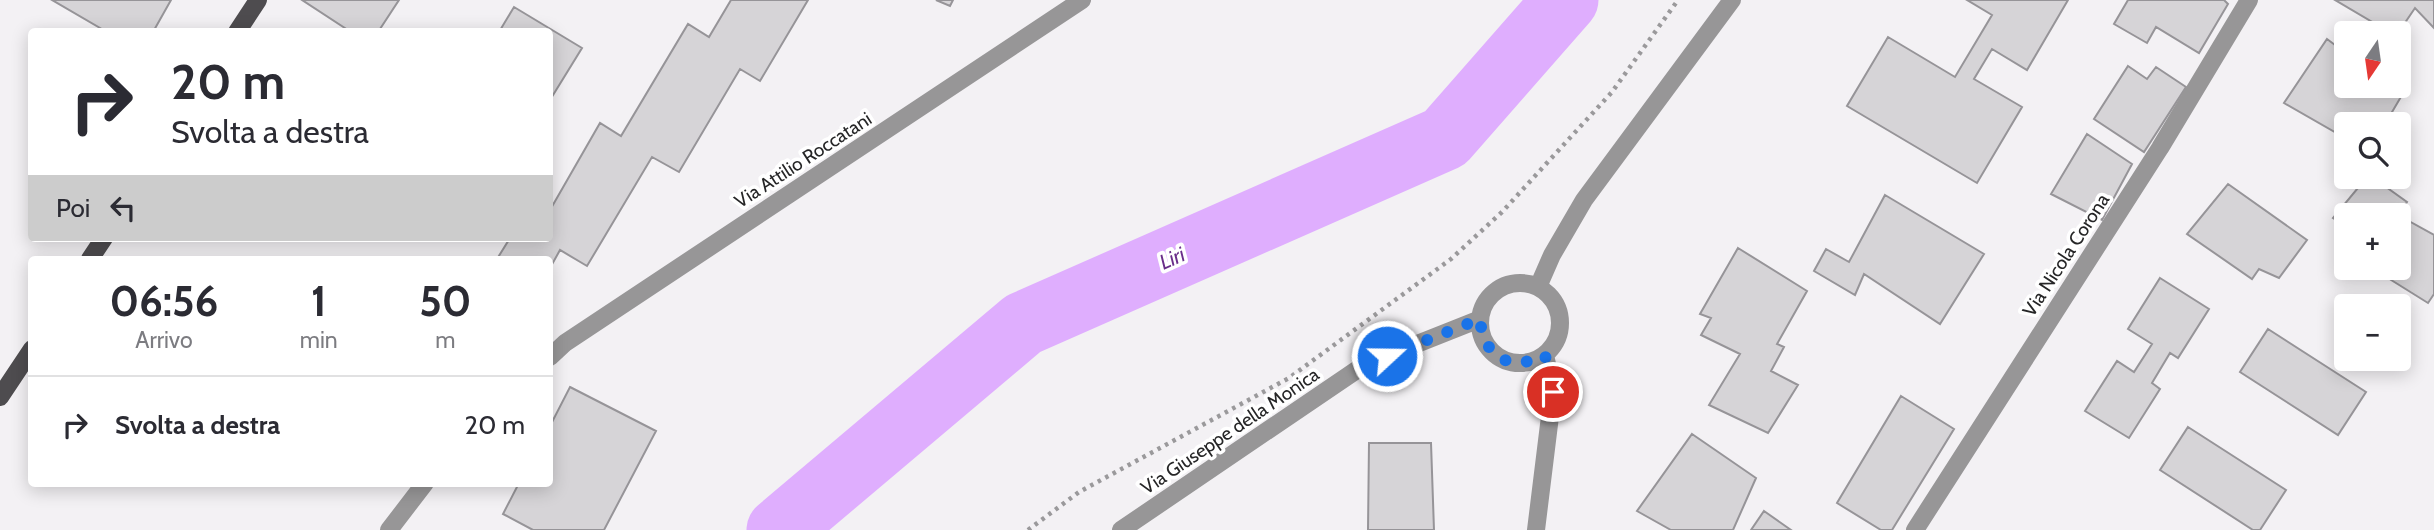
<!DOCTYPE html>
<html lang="it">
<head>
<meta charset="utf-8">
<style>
	:root { --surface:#fff; --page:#f7f7f7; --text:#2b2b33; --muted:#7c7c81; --line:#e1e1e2 }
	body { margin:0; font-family:Cabin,sans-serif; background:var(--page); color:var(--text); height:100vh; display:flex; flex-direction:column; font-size:26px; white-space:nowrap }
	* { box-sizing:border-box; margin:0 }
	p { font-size:23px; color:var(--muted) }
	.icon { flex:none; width:38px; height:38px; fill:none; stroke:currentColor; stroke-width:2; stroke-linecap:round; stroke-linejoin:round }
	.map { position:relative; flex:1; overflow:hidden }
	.side { position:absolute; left:28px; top:256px; width:525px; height:231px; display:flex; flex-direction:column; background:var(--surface); border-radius:7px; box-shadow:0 4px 18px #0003 }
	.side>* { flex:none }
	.guide { position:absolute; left:28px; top:28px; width:525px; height:214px; border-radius:7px; box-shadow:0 4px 18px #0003; background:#fff; color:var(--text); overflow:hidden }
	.needle { width:46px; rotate:193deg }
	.buttons { position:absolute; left:2334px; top:21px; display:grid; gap:14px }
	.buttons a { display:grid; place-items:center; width:77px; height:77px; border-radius:7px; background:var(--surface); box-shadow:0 4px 18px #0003; font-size:35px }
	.pin { position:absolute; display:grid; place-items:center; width:60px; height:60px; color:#fff; margin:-30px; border:4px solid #fff; border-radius:50%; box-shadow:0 2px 7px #0007 }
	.me { position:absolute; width:77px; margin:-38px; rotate:69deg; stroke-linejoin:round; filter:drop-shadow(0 0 5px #0008) }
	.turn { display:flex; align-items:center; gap:24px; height:147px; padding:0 28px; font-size:32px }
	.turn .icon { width:91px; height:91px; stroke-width:2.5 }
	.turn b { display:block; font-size:49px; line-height:60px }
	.then { display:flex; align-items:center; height:66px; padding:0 28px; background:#0003; gap:14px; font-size:26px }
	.eta { display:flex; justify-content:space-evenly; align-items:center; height:119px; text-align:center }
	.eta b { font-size:42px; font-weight:700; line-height:49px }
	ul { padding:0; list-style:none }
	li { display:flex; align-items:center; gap:21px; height:98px; padding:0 28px; border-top:2px solid var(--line) }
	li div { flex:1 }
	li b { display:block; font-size:26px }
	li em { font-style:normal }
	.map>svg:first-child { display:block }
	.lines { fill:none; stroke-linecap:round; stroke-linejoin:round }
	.river { stroke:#dfaefe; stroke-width:65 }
	.building { fill:#d6d4d7; stroke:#969498; stroke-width:2 }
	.path { stroke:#9a999b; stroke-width:4.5; stroke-dasharray:3.5 5; stroke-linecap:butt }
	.minor { stroke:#979697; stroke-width:18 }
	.major { stroke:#4e4c4f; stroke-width:18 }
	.route { stroke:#1a73e8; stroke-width:12; stroke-dasharray:0 21.6 }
	.labels { text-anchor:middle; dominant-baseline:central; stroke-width:7; stroke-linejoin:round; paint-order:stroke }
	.street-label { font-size:19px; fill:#262627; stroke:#fff }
	.water-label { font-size:21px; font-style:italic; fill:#6a2e8a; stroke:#fff }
</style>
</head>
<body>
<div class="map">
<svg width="2434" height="530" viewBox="0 0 2434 530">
	<rect width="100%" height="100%" fill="#f3f1f4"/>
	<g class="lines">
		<path class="river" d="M779,530l244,-206 422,-186 121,-138"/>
	</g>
	<path class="building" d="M52,0h119l-18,32h-46z
		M302,0h97l-21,32h-27z
		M731,0h77l-48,81 -20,-12 -61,103 -27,-15 -65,109 -27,-16 -10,18v-9h-53l13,-21h40v-28l50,-87 21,13 67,-112 21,13z
		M936,0h17l-3,6z
		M1967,0h101l-41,70 -35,-21 -18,30 48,28 -45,76 -130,-77 41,-69 67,40 37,-62z
		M2128,0h96l4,4 -29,49 -43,-26 -9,16 -33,-19z
		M2335,0h99v28l-19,-20 -17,25h-7z
		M514,7l68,41 -32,52v-68h-51z
		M2327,39l20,15v32h42l13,9 -17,29h-38v15l-63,-36z
		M2128,66l19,13 9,-12 30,20 -42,65 -50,-33z
		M2087,134l45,30 -30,56 -51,-26z
		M2367,177h5l35,25 -9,13 36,20v59l-6,9 -56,-35h27v-53h-52v12l-14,-9z
		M2228,184l79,56 -28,38 -20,-9 -7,10 -65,-45z
		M1885,195l99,59 -44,70 -76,-50 -9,21 -41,-24 12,-22 23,13z
		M1738,248l69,43 -30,53 7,3 -13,24 27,14 -30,48 -59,-28 31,-51 -39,-19 10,-17 -11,-4z
		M2160,278l49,31 -31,49 -8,-5 -18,30 8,6 -31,49 -44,-27 32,-50 17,11 18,-28 -24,-15z
		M2268,329l98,63 -28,43 -98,-63z
		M570,387l86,44 -52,99h-71l-30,-16 16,-31h31v-57z
		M1901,396l53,33 -62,101h-11l-44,-27z
		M2188,427l98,63 -26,40h-7l-93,-60z
		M1692,434l64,44 -23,52h-62l-34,-19z
		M1369,443h62l3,87h-66z
		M1764,511l27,19h-40z"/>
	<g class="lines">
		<path class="path" d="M1028,530l51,-38 210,-114 162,-119 51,-47 110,-120 66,-92"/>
		<path class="minor" d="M1480 323a40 40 0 1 1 80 0a40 40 0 1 1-80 0Z
			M1538,287l14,-32 32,-55 148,-200
			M550,357l15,-14 517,-343
			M389,530l36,-47
			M1121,530l243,-165 116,-46
			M1536,530l17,-138 -8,-37
			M1915,530l245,-382 89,-148"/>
		<path class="major" d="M237,32l21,-32
			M90,259l14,-21
			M0,397l32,-48"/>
	</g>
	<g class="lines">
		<path class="route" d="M1387,356l93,-37c3,38 31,54 65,36l8,37"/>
	</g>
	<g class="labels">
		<g class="street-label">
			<text transform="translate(803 160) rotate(-33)">Via Attilio Roccatani</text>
			<text transform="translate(2066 255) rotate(-57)">Via Nicola Corona</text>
			<text transform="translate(1230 431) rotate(-34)">Via Giuseppe della Monica</text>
		</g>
		<g class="water-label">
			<text transform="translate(1172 258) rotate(-24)">Liri</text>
		</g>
	</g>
</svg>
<div class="buttons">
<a><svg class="needle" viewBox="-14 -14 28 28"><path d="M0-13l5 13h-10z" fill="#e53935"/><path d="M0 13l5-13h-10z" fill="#7c7c81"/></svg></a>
<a><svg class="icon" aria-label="search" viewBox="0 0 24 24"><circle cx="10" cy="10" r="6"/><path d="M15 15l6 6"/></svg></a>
<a>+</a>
<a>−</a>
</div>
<div class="pin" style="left:1553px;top:392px;background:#d93025"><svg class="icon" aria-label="arrive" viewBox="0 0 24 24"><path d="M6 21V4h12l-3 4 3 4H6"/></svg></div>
<svg class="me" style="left:1387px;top:356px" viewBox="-20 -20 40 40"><circle r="17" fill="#1a73e8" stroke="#fff" stroke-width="3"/><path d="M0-11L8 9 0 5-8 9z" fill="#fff"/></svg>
<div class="guide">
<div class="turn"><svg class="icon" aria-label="right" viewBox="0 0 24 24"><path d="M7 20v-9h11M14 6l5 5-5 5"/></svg><div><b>20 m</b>Svolta a destra</div></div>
<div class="then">Poi<svg class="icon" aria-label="left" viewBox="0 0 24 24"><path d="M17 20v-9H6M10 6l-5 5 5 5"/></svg></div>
</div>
<section class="side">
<div class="eta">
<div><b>06:56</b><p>Arrivo</p></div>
<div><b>1</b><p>min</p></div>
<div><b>50</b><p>m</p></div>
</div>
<ul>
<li><svg class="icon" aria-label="right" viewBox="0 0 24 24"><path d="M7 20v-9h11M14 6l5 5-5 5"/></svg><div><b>Svolta a destra</b></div><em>20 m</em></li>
</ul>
</section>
</div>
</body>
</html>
